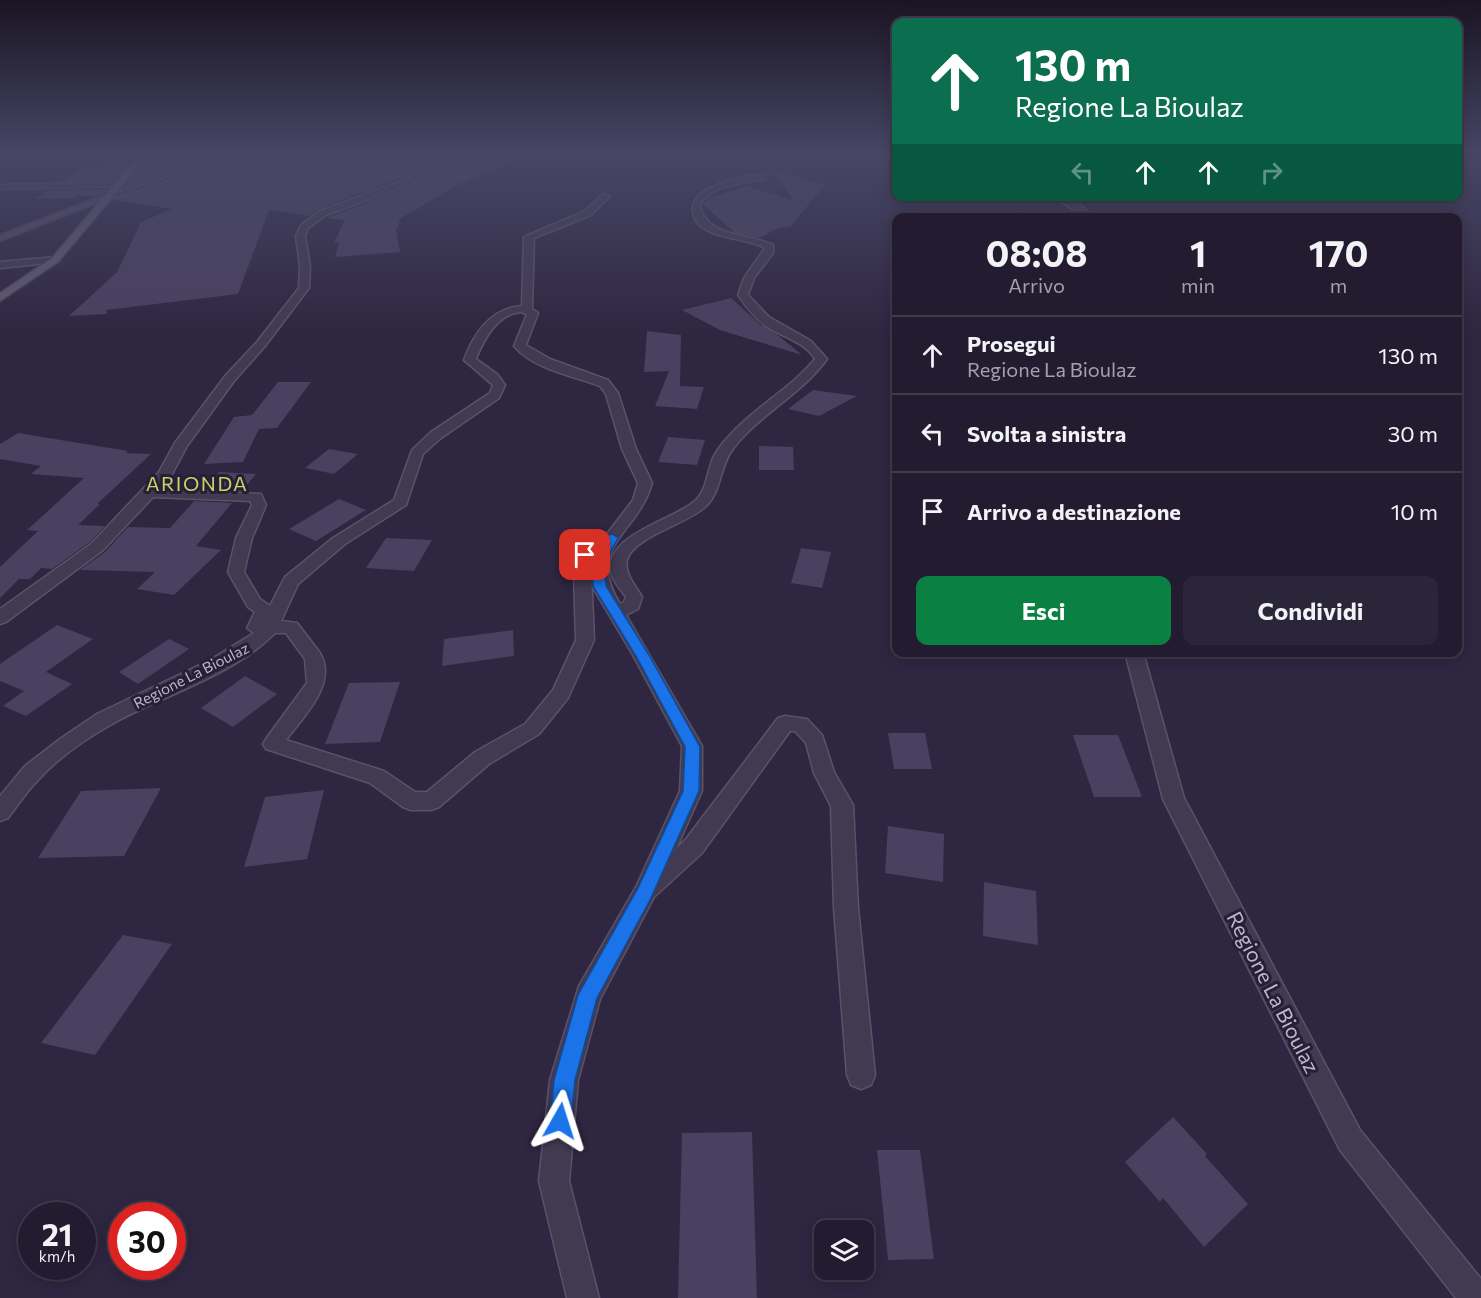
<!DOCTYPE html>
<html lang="it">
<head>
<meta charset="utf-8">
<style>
	:root { --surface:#231c31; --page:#2b2539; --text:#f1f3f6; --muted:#a3a1ab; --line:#403a4d; --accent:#0b8043 }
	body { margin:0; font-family:Commissioner,sans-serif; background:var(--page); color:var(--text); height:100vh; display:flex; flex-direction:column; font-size:22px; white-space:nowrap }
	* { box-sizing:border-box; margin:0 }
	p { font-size:20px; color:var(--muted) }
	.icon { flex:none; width:33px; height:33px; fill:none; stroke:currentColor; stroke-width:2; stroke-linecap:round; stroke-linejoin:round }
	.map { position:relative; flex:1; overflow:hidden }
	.side { position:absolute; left:892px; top:213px; width:570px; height:444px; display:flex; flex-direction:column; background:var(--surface); border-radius:12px; box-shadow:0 3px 15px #0003,0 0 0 2px var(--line) }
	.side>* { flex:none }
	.guide { position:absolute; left:892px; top:18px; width:570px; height:183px; border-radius:12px; box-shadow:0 3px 15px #0003,0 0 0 2px var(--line); background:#0b6e4f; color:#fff; overflow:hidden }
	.controls { position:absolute; left:814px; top:1220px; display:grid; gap:12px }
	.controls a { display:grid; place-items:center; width:60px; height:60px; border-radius:12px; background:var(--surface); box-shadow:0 3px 15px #0003,0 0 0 2px var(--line); font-size:30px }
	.speed { position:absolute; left:18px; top:1202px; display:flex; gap:12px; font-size:30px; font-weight:700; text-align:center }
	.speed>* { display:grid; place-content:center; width:78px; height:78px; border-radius:50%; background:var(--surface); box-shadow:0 3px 15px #0003,0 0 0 2px var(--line); line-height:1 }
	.speed small { font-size:15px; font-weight:400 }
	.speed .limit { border:9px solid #d22; background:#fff; color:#111 }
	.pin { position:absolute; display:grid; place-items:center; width:51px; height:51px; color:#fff; margin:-26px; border-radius:12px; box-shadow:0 3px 9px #0006 }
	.me { position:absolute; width:66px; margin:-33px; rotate:6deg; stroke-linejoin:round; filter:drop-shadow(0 0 4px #0008) }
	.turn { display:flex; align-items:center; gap:21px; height:126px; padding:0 24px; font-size:27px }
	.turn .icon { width:78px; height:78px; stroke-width:2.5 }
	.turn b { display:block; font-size:42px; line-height:51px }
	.lanes { display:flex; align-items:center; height:57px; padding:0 24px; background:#0003; justify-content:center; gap:30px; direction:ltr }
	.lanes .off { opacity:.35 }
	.eta { display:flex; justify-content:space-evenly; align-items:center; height:102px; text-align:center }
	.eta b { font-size:36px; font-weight:700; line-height:42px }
	.primary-button { display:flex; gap:12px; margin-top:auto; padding:12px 24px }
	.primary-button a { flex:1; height:69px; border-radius:12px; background:var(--accent); color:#fff; font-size:24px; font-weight:700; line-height:69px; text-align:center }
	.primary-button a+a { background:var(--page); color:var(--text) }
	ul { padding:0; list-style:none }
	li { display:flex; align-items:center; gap:18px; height:78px; padding:0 24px; border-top:2px solid var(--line) }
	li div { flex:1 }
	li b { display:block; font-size:22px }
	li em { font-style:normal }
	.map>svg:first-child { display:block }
	.building { fill:#4a405f }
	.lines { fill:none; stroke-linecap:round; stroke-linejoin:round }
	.street-casing { stroke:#5a5268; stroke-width:3 }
	.secondary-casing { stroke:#484157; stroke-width:3 }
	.primary-casing { stroke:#484157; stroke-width:3 }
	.street { fill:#423a51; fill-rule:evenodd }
	.secondary { fill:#534864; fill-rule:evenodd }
	.primary { fill:#605871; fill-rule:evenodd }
	.route { fill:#1a73e8; stroke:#114b97; stroke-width:1.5 }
	.labels { text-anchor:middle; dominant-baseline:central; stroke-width:6; stroke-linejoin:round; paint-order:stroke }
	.far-street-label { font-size:15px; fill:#beb7cb; stroke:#271f36 }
	.neighbourhood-label { font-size:20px; letter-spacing:1.5px; fill:#c1d568; stroke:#271f36 }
	.near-street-label { font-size:21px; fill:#beb7cb; stroke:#271f36 }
</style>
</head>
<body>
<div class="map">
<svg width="1481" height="1298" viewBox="0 0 1481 1298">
	<rect width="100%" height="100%" fill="#2f2641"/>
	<path class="building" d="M219,152h22l-119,37 22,-26 66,-5z
		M261,152h121l1,7 34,6 9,-12 18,-1 3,8 -128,49 -9,7 -41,-6 -31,84 -132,16 1,4 -38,2 48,-44 24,-50 31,-13 -59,-9z
		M458,152h74l-82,36h3l-52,30 -5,12 4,22 -65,5 4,-15 -5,1 11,-23 -19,-2 120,-45 12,-9z
		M129,164l-14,16 -53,1 23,-14z
		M773,170l52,15 -34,41 -13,2 -19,10 -18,-4 -7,-2 -31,-28 5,-6 39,-12 47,15z
		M108,189l-3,3 -13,5 -14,-2 -5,3 -39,1 14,-9z
		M731,298l30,27 18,11 23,19 -82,-25 -38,-20z
		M647,331l34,4 -1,51 24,1 -7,22 -42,-3 14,-35 -25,1z
		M278,382h33l-34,46 -18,1 -16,33 -39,2 30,-47 18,-2z
		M813,390l44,6 -38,20 -31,-7z
		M18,433l110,18 -2,2 25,1 -54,50h3l-22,21 27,1 -15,16 -38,27 -11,-1 -11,11h-11l-19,19v-31l38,-36 -11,-1 57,-52 -53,-4 10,-8 -41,-7v-15z
		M668,437l37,3 -8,25 -39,-3z
		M759,446l34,1 1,23h-35z
		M329,449l29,5 -24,20 -29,-6z
		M219,472l37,2 -14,17 -37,-3z
		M339,499l27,11 -50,31 -27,-12z
		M194,501l38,2 -36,43 25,4 -47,45 -37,-6 18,-17 -75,-2 25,-18 23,-25 42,1z
		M386,538l46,2 -18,31 -48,-3z
		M801,548l30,4 -9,36 -31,-5z
		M57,625l36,14 -47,33 26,12 -46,32 -23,-10 21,-15 -24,-10v-17z
		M513,630l1,26 -72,10 2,-27z
		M169,639l20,10 -51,35 -19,-12z
		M245,676l32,18 -44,33 -32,-19z
		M400,682l-20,60 -55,2 24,-61z
		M888,733h37l7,36h-38z
		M1073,735h45l24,62h-48z
		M161,788l-37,68 -86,2 43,-67z
		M324,790l-17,69 -63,8 21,-70z
		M888,826l56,8 -1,48 -58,-9z
		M984,882l52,9 2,54 -55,-9z
		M123,935l49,9 -77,111 -54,-12z
		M1173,1117l34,37 -2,2 43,48 -44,43 -41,-49 -3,4 -35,-40z
		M752,1132l5,166h-79l4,-165z
		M877,1150h43l14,109 -46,1z"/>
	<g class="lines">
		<g class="street-casing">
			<path id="street" d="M248,152h11l-146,46 -7,-2z
				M446,152h10l1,10 -12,9 -119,44 -18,13 -3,8 5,30 -1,22 -44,58 -31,35 -47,65 -15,28 -12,14 101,6 5,11 -14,33 -8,34 16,27 10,7 15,-29 48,-39 61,-38 18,-50 19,-18 59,-39 3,-8 -29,-25c10,-27 27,-52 58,-54l2,-69 61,-26 18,-17 7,2 -19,19 -57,23 -2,71 6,4 -12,32 24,14 58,21 10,13 18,56 16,34c-14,51 -68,63 -32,121l4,-2 2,-5c-4,-6 -10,-12 -13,-19 -17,-42 61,-57 83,-78 11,-11 11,-28 17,-42 4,-8 10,-16 16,-22 26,-29 61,-47 86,-77 -10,-17 -32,-22 -48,-32 -12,-9 -21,-20 -29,-32l6,-17 21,-30c-19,-10 -45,-8 -63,-21 -5,-3 -8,-9 -9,-15 -6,-25 54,-38 72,-37v4c-21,4 -53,5 -65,25 5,34 49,29 73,41v8l-19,25 -6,17 21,22 42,24 16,18c-26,36 -69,56 -95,91 -13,18 -10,42 -27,57 -18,17 -72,30 -78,53 -3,14 9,26 15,37l-4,12 -12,6 76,131v45l-26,58 10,-10 92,-121 7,-2 22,3 15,16 12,37 19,33 5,103 17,167 -4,10 -10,4 -10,-4 -4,-10 -13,-167 -3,-102 -17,-33 -8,-30 -11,-12h-5l-88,122 -48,44 -54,102 -22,81 -9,101 30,117h-32l-28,-117 11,-101 29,-94 57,-99 44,-96 2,-45 -49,-91 -41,-69 -1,-14 3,68 -26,58 -29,36 -50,30 -50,43 -8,3h-20l-8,-3 -33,-24 -104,-34 -3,-5 3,-5 41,-56 -2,-24 -19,-26h-11c-42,43 -112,62 -163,91 -25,14 -54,34 -73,55 -12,12 -21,26 -31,39l-8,3v-25l25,-30 35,-27 37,-25 113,-54 44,-27 -7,-5 8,-16 -7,-5 -20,-35 8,-34 16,-33 -2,-4 -97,-4 -50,53 -97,72 -6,2v-15l91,-65 68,-72 16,-29 51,-68 31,-33 42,-54 1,-22 -4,-30 5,-11 19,-14 119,-44 10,-6v-6zM521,312l6,2 -13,32c19,23 59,30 86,40l6,8 16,55 16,34 -5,17 -26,34 -17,5 -13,16 -3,20 2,65 -23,50 -28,34 -50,28 -48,40h-12l-31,-21 -98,-31c17,-23 52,-56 34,-87l-23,-30 -16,-2 17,-37 47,-40 61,-39 17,-51 18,-16 58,-40 6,-13 -8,-11 -21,-15c8,-20 21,-45 45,-47z
				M122,182l1,2 -4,2 -119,3v-4z
				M1052,196c15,0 26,5 36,16l-1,6h-9l1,-5z
				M55,257l5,3 -2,2 -58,6v-6z
				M1125,652h18l41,146 176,332 121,149v19h-25l-116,-148 -177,-351z"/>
		</g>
		<g class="secondary-casing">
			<path id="secondary" d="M107,194l7,2 -114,45v-6z"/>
		</g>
		<g class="primary-casing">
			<path id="primary" d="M142,152h8l-92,110 -58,39v-8l52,-35z"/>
		</g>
		<use href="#street" class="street"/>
		<use href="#secondary" class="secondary"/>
		<use href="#primary" class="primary"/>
	</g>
	<linearGradient id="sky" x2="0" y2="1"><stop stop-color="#1a1524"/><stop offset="0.46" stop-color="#474765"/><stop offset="1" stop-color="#474765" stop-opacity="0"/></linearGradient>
	<rect width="1481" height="334" fill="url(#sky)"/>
	<path class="route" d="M612,534l6,4 -14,26 2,22 43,69 51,92 -1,44 -49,109 -53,98 -22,82 -4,41 -3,7 -8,3 -7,-3 -3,-7 4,-41 24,-85 60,-107 45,-97 2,-44 -49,-91 -43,-70 -1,-22 11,-20 -14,14 -4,1 -6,-4 13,-15z"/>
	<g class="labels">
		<g class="far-street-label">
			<text transform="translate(191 675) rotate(-27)">Regione La Bioulaz</text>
		</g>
		<g class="neighbourhood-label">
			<text x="197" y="483">ARIONDA</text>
		</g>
		<g class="near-street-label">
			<text transform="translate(1274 992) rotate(63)">Regione La Bioulaz</text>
		</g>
	</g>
</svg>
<div class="controls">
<a><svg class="icon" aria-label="layers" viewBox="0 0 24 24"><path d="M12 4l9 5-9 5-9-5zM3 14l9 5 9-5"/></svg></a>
</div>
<div class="speed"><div>21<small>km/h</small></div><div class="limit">30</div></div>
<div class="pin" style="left:585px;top:555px;background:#d93025"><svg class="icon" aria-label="arrive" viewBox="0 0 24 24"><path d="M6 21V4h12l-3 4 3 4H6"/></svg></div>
<svg class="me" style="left:560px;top:1121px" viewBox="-20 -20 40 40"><path d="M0-17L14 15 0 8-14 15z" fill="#1a73e8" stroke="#fff" stroke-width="4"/></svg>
<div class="guide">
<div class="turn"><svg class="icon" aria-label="ahead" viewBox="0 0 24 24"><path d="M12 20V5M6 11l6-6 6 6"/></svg><div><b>130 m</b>Regione La Bioulaz</div></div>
<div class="lanes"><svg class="icon off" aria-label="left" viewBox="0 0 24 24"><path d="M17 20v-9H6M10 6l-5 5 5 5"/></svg><svg class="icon" aria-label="ahead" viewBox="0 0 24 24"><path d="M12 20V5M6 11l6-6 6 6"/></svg><svg class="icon" aria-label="ahead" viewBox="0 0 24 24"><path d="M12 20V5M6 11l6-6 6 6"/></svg><svg class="icon off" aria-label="right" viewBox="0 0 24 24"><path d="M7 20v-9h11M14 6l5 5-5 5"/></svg></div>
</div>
<section class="side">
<div class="eta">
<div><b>08:08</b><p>Arrivo</p></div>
<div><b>1</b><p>min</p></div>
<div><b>170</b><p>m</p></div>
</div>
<ul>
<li><svg class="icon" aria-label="ahead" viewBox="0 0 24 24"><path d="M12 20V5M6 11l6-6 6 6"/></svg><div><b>Prosegui</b><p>Regione La Bioulaz</p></div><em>130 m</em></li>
<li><svg class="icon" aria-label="left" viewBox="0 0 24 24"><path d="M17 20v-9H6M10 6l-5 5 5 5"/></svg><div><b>Svolta a sinistra</b></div><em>30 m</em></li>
<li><svg class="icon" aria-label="arrive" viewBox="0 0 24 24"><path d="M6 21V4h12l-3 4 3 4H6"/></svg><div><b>Arrivo a destinazione</b></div><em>10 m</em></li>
</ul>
<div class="primary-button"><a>Esci</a><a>Condividi</a></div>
</section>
</div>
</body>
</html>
